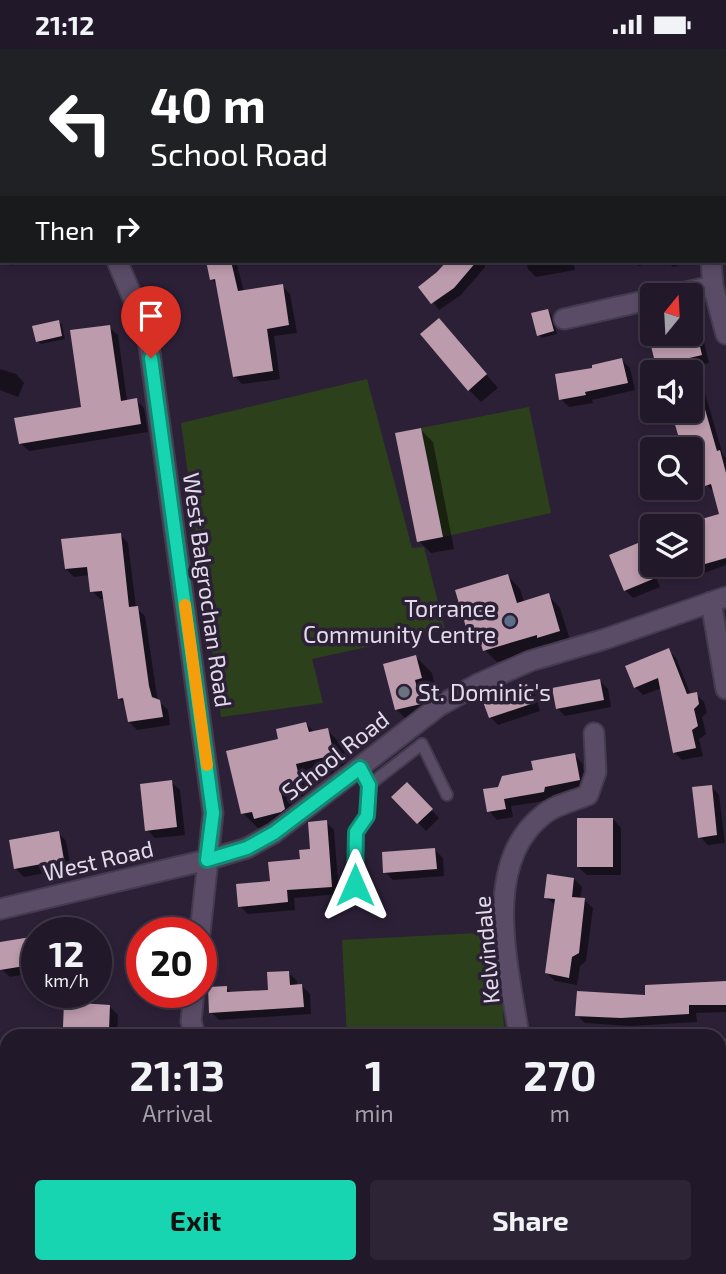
<!DOCTYPE html>
<html lang="en">
<head>
<meta charset="utf-8">
<style>
	:root { --surface:#211829; --page:#2d2535; --text:#f1f3f6; --muted:#a2a0a8; --line:#3e3746; --accent:#18d5b2 }
	body { margin:0; font-family:"Exo 2",sans-serif; background:var(--page); color:var(--text); height:100vh; display:flex; flex-direction:column; font-size:26px; white-space:nowrap }
	* { box-sizing:border-box; margin:0 }
	p { font-size:23px; color:var(--muted) }
	.icon { flex:none; width:38px; height:38px; fill:none; stroke:currentColor; stroke-width:2; stroke-linecap:round; stroke-linejoin:round }
	.map { position:relative; flex:1; overflow:hidden }
	.sheet { position:absolute; left:0px; top:980px; width:726px; height:245px; display:flex; flex-direction:column; background:var(--surface); border-radius:21px 21px 0 0; box-shadow:0 4px 10px #0003,0 0 0 2px var(--line) }
	.sheet>* { flex:none }
	.banner { position:absolute; left:0px; top:0px; width:726px; height:214px; box-shadow:0 4px 10px #0003,0 0 0 2px var(--line); background:#202124; color:#fff; overflow:hidden }
	.needle { width:46px; rotate:18deg }
	.buttons { position:absolute; left:640px; top:234px; display:grid; gap:14px }
	.buttons a { display:grid; place-items:center; width:63px; height:63px; border-radius:7px; background:var(--surface); box-shadow:0 4px 10px #0003,0 0 0 2px var(--line); font-size:35px }
	.speed { position:absolute; left:21px; top:868px; display:flex; gap:14px; font-size:35px; font-weight:700; text-align:center }
	.speed>* { display:grid; place-content:center; width:91px; height:91px; border-radius:50%; background:var(--surface); box-shadow:0 4px 10px #0003,0 0 0 2px var(--line); line-height:1 }
	.speed small { font-size:18px; font-weight:400 }
	.speed .limit { border:10px solid #d22; background:#fff; color:#111 }
	.pin { position:absolute; display:grid; place-items:center; width:60px; height:60px; color:#fff; margin:-72px -30px; border-radius:50% 50% 50% 0; rotate:-45deg; box-shadow:0 0 7px #0007 }
	.pin .icon { rotate:45deg }
	.me { position:absolute; width:77px; margin:-38px; rotate:0deg; stroke-linejoin:round; filter:drop-shadow(0 0 5px #0008) }
	.turn { display:flex; align-items:center; gap:24px; height:147px; padding:0 35px; font-size:32px }
	.turn .icon { width:91px; height:91px; stroke-width:2.5 }
	.turn b { display:block; font-size:49px; line-height:60px }
	.then { display:flex; align-items:center; height:66px; padding:0 35px; background:#0003; gap:14px; font-size:26px }
	.eta { display:flex; justify-content:space-evenly; align-items:center; height:119px; text-align:center }
	.eta b { font-size:42px; font-weight:700; line-height:49px }
	.button { display:flex; gap:14px; margin-top:auto; padding:14px 35px }
	.button a { flex:1; height:80px; border-radius:7px; background:var(--accent); color:#111; font-size:28px; font-weight:700; line-height:80px; text-align:center }
	.button a+a { background:var(--page); color:var(--text) }
	.status { display:flex; justify-content:space-between; align-items:center; height:49px; padding:0 35px; background:var(--surface); direction:ltr }
	.status svg { height:19px; fill:currentColor }
	.map>svg:first-child { display:block }
	.green { fill:#2d401c }
	.shadow { fill:#0007 }
	.building { fill:#bc9bac }
	.lines { fill:none; stroke-linecap:round; stroke-linejoin:round }
	.service-casing { stroke:#453b4f; stroke-width:14 }
	.minor-casing { stroke:#453b4f; stroke-width:23 }
	.secondary-casing { stroke:#453b4f; stroke-width:23 }
	.service { stroke:#5a4c67; stroke-width:10 }
	.minor { stroke:#5a4c67; stroke-width:19 }
	.secondary { stroke:#79615e; stroke-width:19 }
	.route-casing { stroke:#108a74; stroke-width:18 }
	.route { stroke:#18d5b2; stroke-width:12 }
	.slow { stroke:#f59e0b; stroke-width:12 }
	.service-dot { fill:#5c6f8a; stroke:#2c2037; stroke-width:2.5 }
	.worship-dot { fill:#6b7280; stroke:#2c2037; stroke-width:2.5 }
	.labels { text-anchor:middle; dominant-baseline:central; stroke-width:7; stroke-linejoin:round; paint-order:stroke }
	.street-label { font-size:23px; fill:#e2dbea; stroke:#2c2037 }
	.poi-label { font-size:23px; fill:#e2dbea; stroke:#2c2037; text-anchor:end }
</style>
</head>
<body>
<div class="status"><b>21:12</b><svg viewBox="0 0 49 12"><path d="M0 12V9h3v3zM5 12V6h3v6zM10 12V3h3v9zM15 12V0h3v12zM26 1h20v11H26zM47 4h2v5h-2z"/></svg></div>
<div class="map">
<svg width="726" height="1225" viewBox="0 0 726 1225">
	<rect width="100%" height="100%" fill="#2c2037"/>
	<path class="green" d="M404,0h322v133l-2,-131z
		M367,330l45,169 12,-1 21,83 -133,29 11,44 -102,14 -40,-294z
		M529,358l22,106 -108,24 -22,-109z
		M498,883l6,96 -157,8 -5,-96z
		M726,1138v87h-502l-50,-7h545v-79z"/>
	<path class="shadow" d="M0,0l12,2h-10v38z
		M201,0h33v2h-33z
		M2,160v44l-2,-5z
		M7,212h18l-13,5z
		M207,212h29l8,31 38,-6 8,8 7,39 -23,3 6,43 -38,5 -8,-8 -17,-91 -5,-6z
		M450,212h35v6l-24,28 -22,15 -18,-23 18,-13z
		M526,212h47l2,9 -39,7 -8,-8z
		M634,212h26l-21,5z
		M667,212h25l-19,6z
		M547,262l4,3 6,20 -15,4 -3,-3z
		M439,271l59,68 -17,14 -12,-12z
		M58,272l4,4 3,14 -24,5 -4,-3z
		M694,277l8,8 7,29 -12,3 26,89 3,3v107l-33,12 -9,-12h7v-38h-10l40,-12 -6,-22 -8,-8 -9,-35 -7,2 -9,-8 9,-33v-38h-30l-10,-36 40,-3v-7z
		M109,278l9,8 9,66 9,-1 8,8 4,24 -119,19 -9,-8 63,-34z
		M622,311l8,8 5,22 -43,10 1,3 -24,4 -8,-8 33,-30z
		M0,320l16,5 8,9 -6,14 -18,-7z
		M421,381l12,12 21,107 -23,4 -12,-12z
		M120,485l8,9 8,65 9,8 12,80 1,5 10,9 2,15 -33,5 -8,-8 -3,-16 -7,-8 -14,-99h-5l-8,-8 -2,-16 -16,2 -8,-8z
		M638,496l8,8 14,34 -27,11 -8,-8z
		M508,527l12,13 4,13 24,-7 12,13 11,35 -22,4 -52,15 -12,-12 -16,-17z
		M668,601l8,8 15,37 5,-1 8,8 3,11 -5,4 4,17 -7,5 4,17 -21,4 -8,-8 -12,-64 -19,7 -8,-8z
		M416,608l16,16 5,21 -7,2 6,24 -23,6 -16,-16z
		M600,632l8,8 3,18 -46,9 -8,-8z
		M526,637l9,8 5,17 -42,14 -8,-8z
		M306,675l8,8 13,-2 16,16 6,25 -38,9 6,24 -21,5 4,16 -28,9 -6,-6 -7,1 -16,-16 38,-73z
		M574,706l8,8 5,25 -35,7v5l-41,6 2,11 -16,3 -8,-9 11,-23z
		M171,733l9,8 5,45 -30,3 -8,-8z
		M407,736l32,33 -13,13 -32,-34z
		M711,737l8,9 6,48 -17,2 -8,-8z
		M613,770l8,9v47h-34l-9,-8z
		M326,773l8,8 5,64 -45,4 1,12 -47,4 -8,-8 72,-56z
		M58,784l8,8 5,27 -47,9 -8,-8z
		M435,801l8,8 1,18 -51,4 -8,-8z
		M574,830l8,8 -2,13h4l9,8 -7,53 -6,5 -3,19 -22,-4 -8,-8 9,-68 -11,-8z
		M140,881l15,3h-13v48l-9,-8z
		M37,889v34l-27,5 -9,-8 -1,-25z
		M289,924l8,8v5h5l8,8 1,20 -92,6 -8,-8 15,-24 6,5 38,-2z
		M726,933v30l-30,1 1,9 -67,4 -45,-3 -8,-8 70,-18z
		M110,958l8,8 -1,21 -44,-1 -8,-8z
		M719,1062h7v33h-7z"/>
	<path class="building" d="M206,212h25l7,30 45,-7 6,41 -22,4 6,42 -40,6 -18,-98 -5,1z
		M447,212h30l-23,27 -23,16 -13,-17 19,-15z
		M548,260l6,22 -17,5 -6,-23z
		M439,269l48,56 -19,17 -48,-57z
		M59,271l3,16 -26,6 -4,-16z
		M110,276l11,76 16,-3 4,26 -122,20 -5,-26 67,-11 -11,-77z
		M648,285h49l5,21 -46,11z
		M622,309l6,25 -43,9 1,3 -27,5 -4,-26 37,-6v-3z
		M691,329h5l21,73 3,-1 6,23v85l-35,10v-46l28,-8 -8,-30 -6,2 -11,-45 -13,4 -10,-34h20z
		M421,379l22,109 -26,5 -22,-109z
		M121,484l8,74 9,-1 11,80 3,11 8,3 3,17 -35,5 -5,-24 -5,1 -16,-108 -12,1 -3,-25 -22,2 -4,-30z
		M638,494l15,36 -29,12 -15,-36z
		M508,525l9,29 32,-10 11,38 -23,7v-3l-54,16 -6,-20 -9,3 -13,-44z
		M669,599l18,46 10,-2 2,12 -5,5 4,17 -6,4 4,18 -23,5 -15,-75 -24,10 -9,-22z
		M416,606l6,23 -7,2 6,24 -26,6 -12,-46z
		M600,630l4,21 -48,9 -4,-21z
		M527,635l7,19 -45,15 -7,-19z
		M306,673l3,10 19,-4 6,27 -38,9 6,24 -21,5 4,16 -4,3 -27,7 -2,-7 -11,2 -15,-63 52,-12 -2,-10z
		M575,704l5,27 -35,7 -1,5 -40,7 2,10 -19,3 -4,-23 15,-2 4,-11 31,-6 -2,-9z
		M172,731l5,47 -32,4 -5,-47z
		M407,733l26,27 -16,15 -26,-27z
		M712,736l5,50 -19,3 -6,-51z
		M577,769h36v49h-36z
		M327,771l5,67 -45,3 1,12 -50,5 -2,-23 34,-3 -2,-19 32,-3 -1,-9 11,-1 -2,-27z
		M59,782l5,29 -50,9 -5,-29z
		M435,799l2,21 -54,4 -1,-21z
		M547,825l27,4 -2,19 13,1 -6,55 -7,4 -3,21 -24,-5 10,-74 -11,-1z
		M37,887v28l-37,6v-28z
		M289,922l1,14 12,-1 2,23 -95,6 -1,-26 19,-1v6l41,-2 -1,-18z
		M726,932v24h-37v9l-68,4 -46,-2 2,-25 68,4v-10z
		M64,953l46,3 -1,25 -46,-3z"/>
	<g class="lines">
		<g class="service-casing">
			<path id="service" d="M369,736l53,-41 25,51
				M355,836l1,-53 11,-16 2,-31 -9,-17"/>
		</g>
		<g class="minor-casing">
			<path id="minor" d="M27,0l1,2
				M0,54l2,-1
				M117,212l30,70 66,482 -13,120
				M711,212l2,25 13,48
				M668,247l45,-10
				M564,270l89,-20
				M711,553l15,87
				M0,860l207,-49 40,-12 27,-15 165,-127 39,-22 52,-23 75,-22 121,-42
				M194,943l-3,29 4,15
				M519,987c-10,-68 -39,-172 24,-221 11,-10 31,-14 45,-20l8,-23 -2,-39"/>
		</g>
		<g class="secondary-casing">
			<path id="secondary" d="M719,1001h7
				M114,1225l6,-7"/>
		</g>
		<use href="#service" class="service"/>
		<use href="#minor" class="minor"/>
		<use href="#secondary" class="secondary"/>
	</g>
	<g class="lines">
		<g class="route-casing">
			<path id="route" d="M151,309l62,455 -6,47 40,-12 27,-15 86,-65 9,17 -2,31 -11,16 -1,53"/>
		</g>
		<use href="#route" class="route"/>
		<path class="slow" d="M185,556l22,160"/>
	</g>
	<circle class="service-dot" cx="510" cy="572" r="7"/>
	<circle class="worship-dot" cx="404" cy="643" r="7"/>
	<g class="labels">
		<g class="street-label">
			<text transform="translate(208 541) rotate(82)">West Balgrochan Road</text>
			<text transform="translate(335 706) rotate(-38)">School Road</text>
			<text transform="translate(98 811) rotate(-13)">West Road</text>
			<text transform="translate(486 901) rotate(-95)">Kelvindale</text>
		</g>
		<g class="poi-label">
			<text x="496" y="559">Torrance<tspan x="496" dy="26">Community Centre</tspan></text>
			<text x="418" y="643" text-anchor="start">St. Dominic's</text>
		</g>
	</g>
</svg>
<div class="buttons">
<a><svg class="needle" viewBox="-14 -14 28 28"><path d="M0-13l5 13h-10z" fill="#e53935"/><path d="M0 13l5-13h-10z" fill="#a2a0a8"/></svg></a>
<a><svg class="icon" aria-label="sound" viewBox="0 0 24 24"><path d="M4 9h4l5-4v14l-5-4H4zM17 9q2 3 0 6"/></svg></a>
<a><svg class="icon" aria-label="search" viewBox="0 0 24 24"><circle cx="10" cy="10" r="6"/><path d="M15 15l6 6"/></svg></a>
<a><svg class="icon" aria-label="layers" viewBox="0 0 24 24"><path d="M12 4l9 5-9 5-9-5zM3 14l9 5 9-5"/></svg></a>
</div>
<div class="speed"><div>12<small>km/h</small></div><div class="limit">20</div></div>
<div class="pin" style="left:151px;top:309px;background:#d93025"><svg class="icon" aria-label="arrive" viewBox="0 0 24 24"><path d="M6 21V4h12l-3 4 3 4H6"/></svg></div>
<svg class="me" style="left:355px;top:836px" viewBox="-20 -20 40 40"><path d="M0-17L14 15 0 8-14 15z" fill="#18d5b2" stroke="#fff" stroke-width="4"/></svg>
<div class="banner">
<div class="turn"><svg class="icon" aria-label="left" viewBox="0 0 24 24"><path d="M17 20v-9H6M10 6l-5 5 5 5"/></svg><div><b>40 m</b>School Road</div></div>
<div class="then">Then<svg class="icon" aria-label="right" viewBox="0 0 24 24"><path d="M7 20v-9h11M14 6l5 5-5 5"/></svg></div>
</div>
<section class="sheet">
<div class="eta">
<div><b>21:13</b><p>Arrival</p></div>
<div><b>1</b><p>min</p></div>
<div><b>270</b><p>m</p></div>
</div>
<div class="button"><a>Exit</a><a>Share</a></div>
</section>
</div>
</body>
</html>
